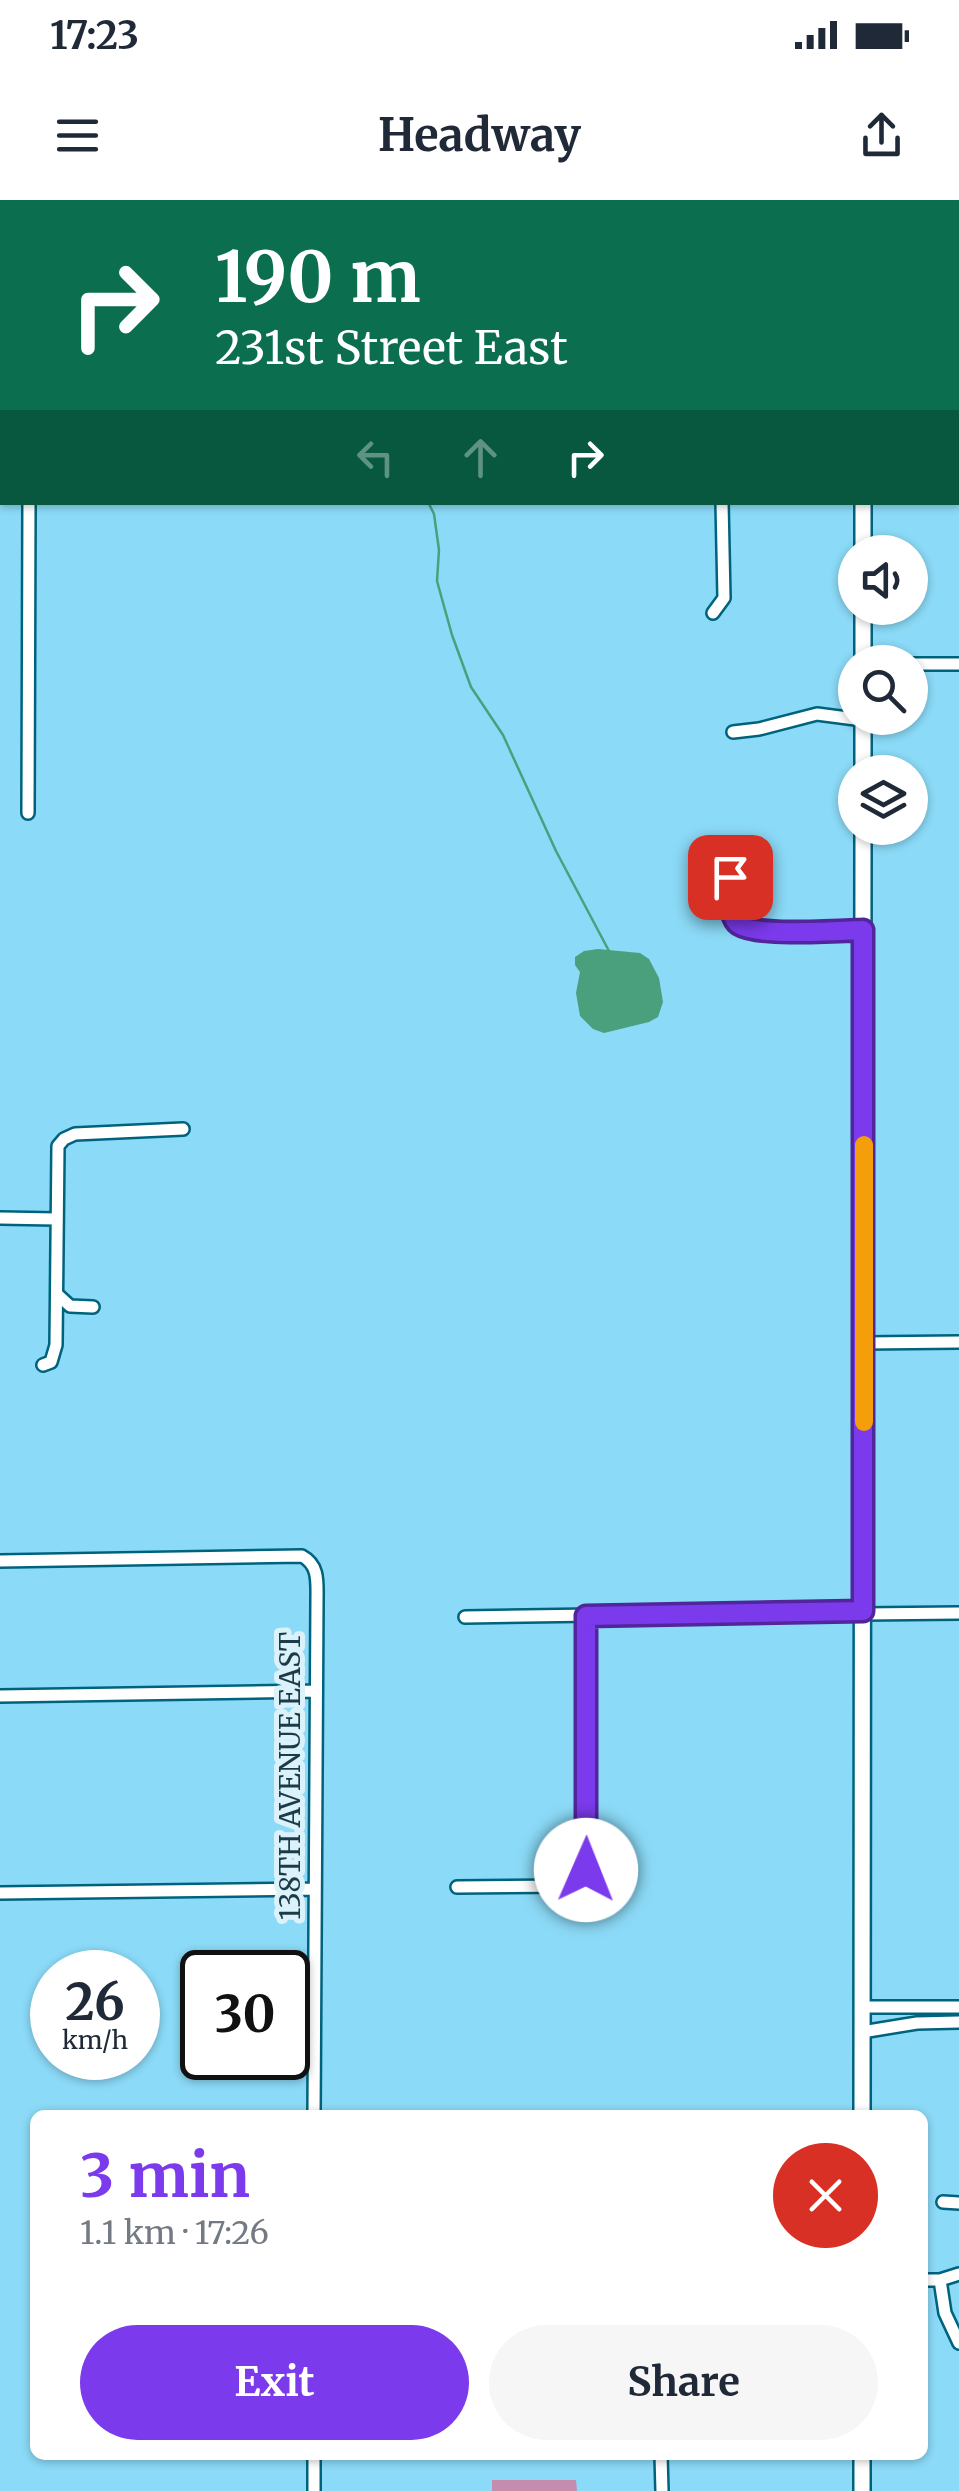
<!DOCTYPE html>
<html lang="en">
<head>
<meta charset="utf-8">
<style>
	:root { --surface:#fff; --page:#f6f6f7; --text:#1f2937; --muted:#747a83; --accent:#7c3aed }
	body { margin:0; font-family:Merriweather,serif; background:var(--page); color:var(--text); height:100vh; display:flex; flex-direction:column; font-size:38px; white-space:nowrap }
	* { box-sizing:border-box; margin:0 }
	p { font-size:32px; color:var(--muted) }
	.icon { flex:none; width:55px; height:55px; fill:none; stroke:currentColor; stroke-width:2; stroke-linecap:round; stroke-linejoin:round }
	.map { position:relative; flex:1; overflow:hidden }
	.panel { position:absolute; left:30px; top:1910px; width:898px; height:350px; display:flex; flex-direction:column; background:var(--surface); border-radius:15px; box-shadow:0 2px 8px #0004 }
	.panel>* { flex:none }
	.top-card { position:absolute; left:0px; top:0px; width:960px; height:305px; box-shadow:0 2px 8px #0004; background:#0b6e4f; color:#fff; overflow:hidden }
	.buttons { position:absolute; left:838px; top:335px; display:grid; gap:20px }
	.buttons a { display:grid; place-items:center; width:90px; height:90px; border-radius:50%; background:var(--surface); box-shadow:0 2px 8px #0004; font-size:50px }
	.speed { position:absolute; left:30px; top:1750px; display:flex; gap:20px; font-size:50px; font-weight:700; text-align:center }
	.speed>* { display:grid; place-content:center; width:130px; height:130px; border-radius:50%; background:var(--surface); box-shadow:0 2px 8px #0004; line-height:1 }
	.speed small { font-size:25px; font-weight:400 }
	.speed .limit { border:5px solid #111; border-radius:15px; background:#fff; color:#111 }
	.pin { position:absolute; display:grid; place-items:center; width:85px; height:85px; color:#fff; margin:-42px; border-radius:20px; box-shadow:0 5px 15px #0006 }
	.me { position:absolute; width:110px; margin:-55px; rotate:1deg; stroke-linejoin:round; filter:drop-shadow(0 0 8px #0008) }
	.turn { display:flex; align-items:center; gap:35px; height:210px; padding:0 50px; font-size:45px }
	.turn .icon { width:130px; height:130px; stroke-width:2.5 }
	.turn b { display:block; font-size:70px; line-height:85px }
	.lanes { display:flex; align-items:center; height:95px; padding:0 50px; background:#0003; justify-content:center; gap:50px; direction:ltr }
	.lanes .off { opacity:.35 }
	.round { display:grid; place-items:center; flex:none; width:105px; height:105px; border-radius:52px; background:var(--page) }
	.overview { display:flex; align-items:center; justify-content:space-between; height:170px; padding:0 50px }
	h1 { font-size:60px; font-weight:700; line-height:75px; color:var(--accent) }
	.action { display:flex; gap:20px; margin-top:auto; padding:20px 50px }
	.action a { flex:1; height:115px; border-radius:60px; background:var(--accent); color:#fff; font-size:40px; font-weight:700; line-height:115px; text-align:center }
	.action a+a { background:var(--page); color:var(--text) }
	.status { display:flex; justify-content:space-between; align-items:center; height:70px; padding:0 50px; background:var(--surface); direction:ltr }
	.status svg { height:28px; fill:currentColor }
	header { display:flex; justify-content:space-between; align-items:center; height:130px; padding:0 50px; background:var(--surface); font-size:45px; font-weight:700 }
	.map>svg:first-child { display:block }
	.green { fill:#c48dad }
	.water { fill:#4aa07c }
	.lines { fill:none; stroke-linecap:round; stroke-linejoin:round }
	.stream { stroke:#4aa07c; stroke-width:2.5 }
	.minor-casing { stroke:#00637d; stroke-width:16 }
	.major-casing { stroke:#00637d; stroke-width:20 }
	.minor { stroke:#fff; stroke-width:11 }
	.major { stroke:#fff; stroke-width:15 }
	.route-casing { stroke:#51269a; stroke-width:25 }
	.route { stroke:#7c3aed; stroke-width:18 }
	.slow { stroke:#f59e0b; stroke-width:18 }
	.labels { text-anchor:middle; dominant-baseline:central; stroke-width:10; stroke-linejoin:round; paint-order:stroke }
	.street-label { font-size:28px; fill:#1a3b47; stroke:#dcf2fb }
</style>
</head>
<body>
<div class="status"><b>17:23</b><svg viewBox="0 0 49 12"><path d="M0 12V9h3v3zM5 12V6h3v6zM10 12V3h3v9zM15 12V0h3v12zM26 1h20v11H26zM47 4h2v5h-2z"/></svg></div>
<header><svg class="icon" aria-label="menu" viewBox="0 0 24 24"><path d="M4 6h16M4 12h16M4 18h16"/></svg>Headway<svg class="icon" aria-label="share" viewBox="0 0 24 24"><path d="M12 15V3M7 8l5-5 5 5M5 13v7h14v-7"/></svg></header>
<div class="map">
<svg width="959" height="2291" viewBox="0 0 959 2291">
	<rect width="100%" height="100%" fill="#8bdaf7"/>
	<path class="green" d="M492,2280h84l1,11h-85z"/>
	<path class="water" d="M202,0h309v2h-307z
		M598,749l42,4 9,6 10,19 4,24 -5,15 -9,5 -45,11 -11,-4 -13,-13 -4,-23 4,-21 -5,-7v-8l9,-6z"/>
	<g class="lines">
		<path class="stream" d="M0,127l2,-2
			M428,302l6,12 5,36 -2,31 15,54 19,52 32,48 53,116 53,100"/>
		<g class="minor-casing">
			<path id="minor" d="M958,38h1
				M0,224h2
				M713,413l11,-15 -2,-96
				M910,464h49
				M733,532l26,-3 58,-15 46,6
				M28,613l1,-311
				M729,677c1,13 -1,36 8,46 12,14 104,7 126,7
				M0,1018l56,1
				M58,1095l12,11 23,1
				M864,1143l95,-1
				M43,1165l8,-3 5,-17 2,-199 6,-7 11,-5 108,-5
				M0,1361l302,-5c17,9 15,26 15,43l-3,516
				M863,1414l96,-1
				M465,1417l398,-6
				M0,1496l316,-5
				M457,1687l112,-1c10,-4 16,-9 18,-20v-250
				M0,1693l315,-4
				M863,1807h96
				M862,1832l55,-9 42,-1
				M943,2002l16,1
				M922,2080h18l19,-6
				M940,2080l5,33 14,30
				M661,2255l1,36
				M314,2291v-36"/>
		</g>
		<g class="major-casing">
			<path id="major" d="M871,2v-2
				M863,302v50
				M863,408v54
				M863,518v54
				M862,1915l1,-1287
				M862,2255v36"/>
		</g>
		<use href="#minor" class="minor"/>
		<use href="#major" class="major"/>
	</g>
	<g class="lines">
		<g class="route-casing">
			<path id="route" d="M586,1670v-254l277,-5v-681c-22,1 -113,7 -126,-7 -9,-10 -7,-33 -7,-46"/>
		</g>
		<use href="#route" class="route"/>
		<path class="slow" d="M864,945v277"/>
	</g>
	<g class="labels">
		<g class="street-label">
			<text transform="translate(290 1576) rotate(-90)">138TH AVENUE EAST</text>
		</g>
	</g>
</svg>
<div class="buttons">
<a><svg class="icon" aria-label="sound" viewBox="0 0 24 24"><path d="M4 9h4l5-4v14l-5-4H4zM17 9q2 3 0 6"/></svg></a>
<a><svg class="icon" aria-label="search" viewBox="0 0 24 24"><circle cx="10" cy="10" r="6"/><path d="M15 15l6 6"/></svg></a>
<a><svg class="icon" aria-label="layers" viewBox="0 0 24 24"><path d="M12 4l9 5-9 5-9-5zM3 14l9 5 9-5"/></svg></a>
</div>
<div class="speed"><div>26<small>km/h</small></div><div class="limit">30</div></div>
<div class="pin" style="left:730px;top:677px;background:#d93025"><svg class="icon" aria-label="arrive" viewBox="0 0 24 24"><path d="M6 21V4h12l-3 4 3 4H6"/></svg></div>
<svg class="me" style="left:586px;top:1670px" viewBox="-20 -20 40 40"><circle r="19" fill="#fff"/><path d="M0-13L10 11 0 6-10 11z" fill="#7c3aed"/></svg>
<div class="top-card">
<div class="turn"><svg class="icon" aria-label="right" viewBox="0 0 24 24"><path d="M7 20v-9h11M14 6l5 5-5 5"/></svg><div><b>190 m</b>231st Street East</div></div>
<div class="lanes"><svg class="icon off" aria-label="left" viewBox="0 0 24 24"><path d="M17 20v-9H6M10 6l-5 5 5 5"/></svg><svg class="icon off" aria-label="ahead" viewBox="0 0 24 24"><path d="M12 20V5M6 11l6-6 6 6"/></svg><svg class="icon" aria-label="right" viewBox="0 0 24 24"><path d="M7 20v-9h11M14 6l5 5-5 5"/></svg></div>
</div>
<section class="panel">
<div class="overview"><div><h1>3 min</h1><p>1.1 km · 17:26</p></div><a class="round" style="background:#d93025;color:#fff"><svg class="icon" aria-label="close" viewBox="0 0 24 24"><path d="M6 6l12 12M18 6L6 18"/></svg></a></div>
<div class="action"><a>Exit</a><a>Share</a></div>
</section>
</div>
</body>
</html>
